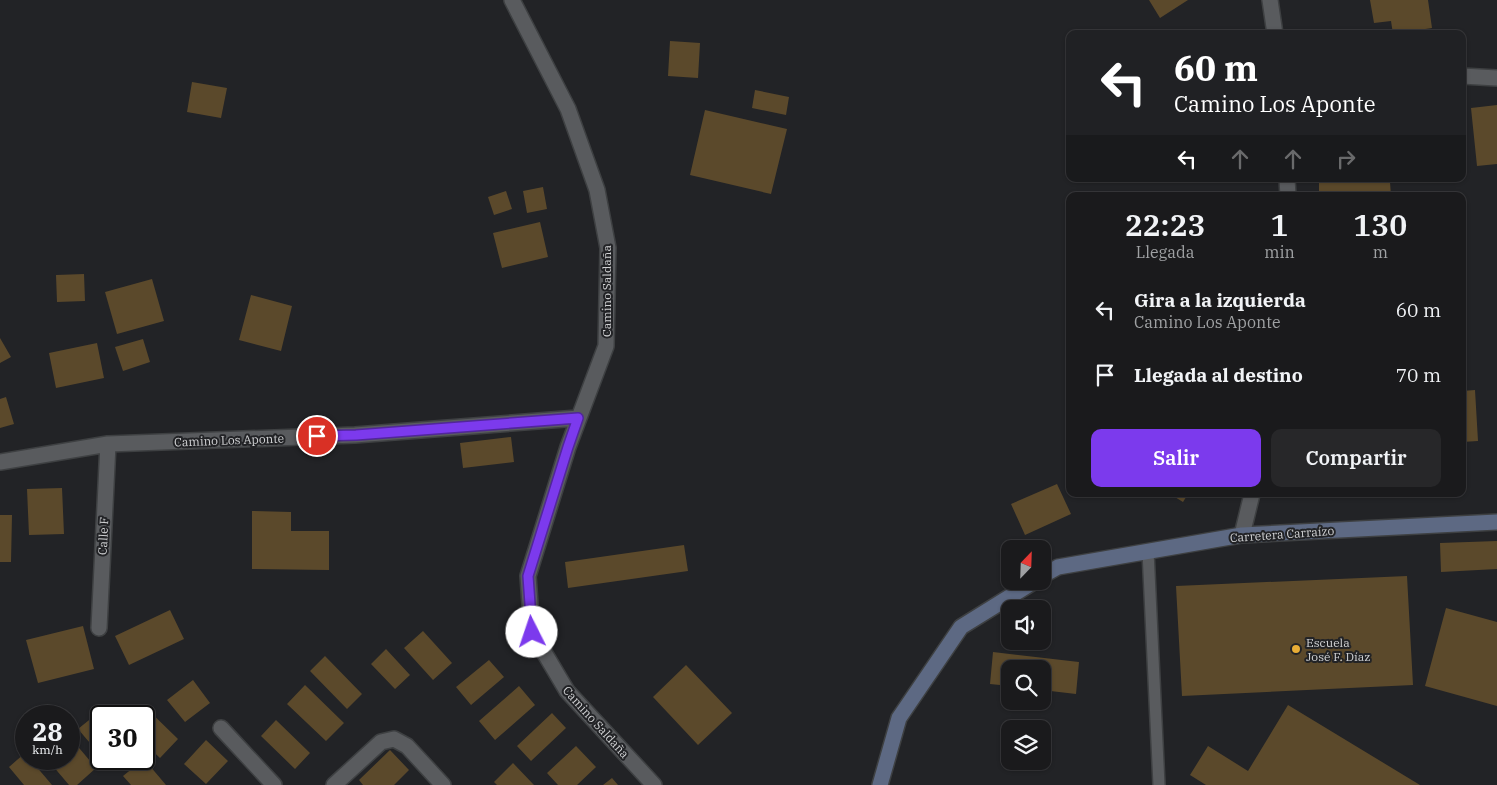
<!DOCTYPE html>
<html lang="es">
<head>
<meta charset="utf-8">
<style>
	:root { --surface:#1a1a1c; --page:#272729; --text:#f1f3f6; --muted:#9fa1a3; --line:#38383b; --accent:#7c3aed }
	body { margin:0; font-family:"IBM Plex Serif",serif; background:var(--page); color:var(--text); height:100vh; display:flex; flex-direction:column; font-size:19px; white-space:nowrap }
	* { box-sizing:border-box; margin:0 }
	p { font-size:16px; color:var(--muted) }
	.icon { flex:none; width:28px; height:28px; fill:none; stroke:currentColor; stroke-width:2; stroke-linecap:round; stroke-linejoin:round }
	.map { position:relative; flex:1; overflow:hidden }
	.side { position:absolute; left:1066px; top:192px; width:400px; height:305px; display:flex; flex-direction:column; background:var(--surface); border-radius:10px; box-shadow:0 1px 4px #0004,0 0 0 1px var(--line) }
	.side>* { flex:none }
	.guide { position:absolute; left:1066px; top:30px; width:400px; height:152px; border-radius:10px; box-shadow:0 1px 4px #0004,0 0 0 1px var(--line); background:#202124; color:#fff; overflow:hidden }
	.needle { width:32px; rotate:23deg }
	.buttons { position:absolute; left:1001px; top:540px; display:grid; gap:10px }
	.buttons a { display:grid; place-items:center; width:50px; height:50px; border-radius:10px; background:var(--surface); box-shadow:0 1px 4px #0004,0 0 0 1px var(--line); font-size:25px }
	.speed { position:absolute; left:15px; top:705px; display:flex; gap:10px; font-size:25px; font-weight:700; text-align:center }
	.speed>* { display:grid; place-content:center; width:65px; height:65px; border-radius:50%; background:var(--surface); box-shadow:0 1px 4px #0004,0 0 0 1px var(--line); line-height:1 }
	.speed small { font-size:12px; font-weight:400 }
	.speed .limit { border:2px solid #111; border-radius:8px; background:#fff; color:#111 }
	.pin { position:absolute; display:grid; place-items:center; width:42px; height:42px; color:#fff; margin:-21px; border:2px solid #fff; border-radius:50%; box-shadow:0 1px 5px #0007 }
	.me { position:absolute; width:55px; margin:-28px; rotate:356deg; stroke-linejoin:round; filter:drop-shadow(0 0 4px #0008) }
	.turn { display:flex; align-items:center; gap:18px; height:105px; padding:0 25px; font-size:22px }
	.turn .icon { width:65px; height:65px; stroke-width:2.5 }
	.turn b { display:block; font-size:35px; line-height:42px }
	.lanes { display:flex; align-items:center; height:48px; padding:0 25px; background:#0003; justify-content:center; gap:25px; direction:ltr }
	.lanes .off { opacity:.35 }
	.eta { display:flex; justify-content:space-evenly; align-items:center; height:85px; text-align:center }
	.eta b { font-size:30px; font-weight:600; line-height:35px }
	.primary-button { display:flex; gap:10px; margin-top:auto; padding:10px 25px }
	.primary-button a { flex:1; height:58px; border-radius:10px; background:var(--accent); color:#fff; font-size:20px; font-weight:600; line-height:58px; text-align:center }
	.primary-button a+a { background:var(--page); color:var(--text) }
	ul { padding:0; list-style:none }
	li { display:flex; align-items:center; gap:15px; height:65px; padding:0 25px }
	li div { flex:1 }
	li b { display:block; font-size:19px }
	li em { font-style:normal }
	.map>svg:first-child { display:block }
	.building { fill:#5b492b }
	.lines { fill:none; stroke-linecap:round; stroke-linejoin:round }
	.lane-casing { stroke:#3e4042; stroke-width:14 }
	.street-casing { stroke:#3e4042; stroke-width:18 }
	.secondary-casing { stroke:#3e4042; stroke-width:18 }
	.lane { stroke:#595b5e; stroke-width:11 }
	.street { stroke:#595b5e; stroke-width:15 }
	.secondary { stroke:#5d6983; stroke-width:15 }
	.route-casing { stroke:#51269a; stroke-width:12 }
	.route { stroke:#7c3aed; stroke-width:9 }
	.poi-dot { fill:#e7ac36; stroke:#222326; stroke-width:2 }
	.labels { text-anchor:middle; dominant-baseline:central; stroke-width:4; stroke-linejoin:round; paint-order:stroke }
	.street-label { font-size:12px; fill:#d1d2d4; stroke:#222326 }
	.poi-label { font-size:12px; fill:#d1d2d4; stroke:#222326; text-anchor:start }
</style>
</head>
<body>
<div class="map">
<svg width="1497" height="785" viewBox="0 0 1497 785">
	<rect width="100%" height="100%" fill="#222326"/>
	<path class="building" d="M1149,0h39l-28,18z
		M1370,0h58l4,28 -39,6 -2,-13 -17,2z
		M670,41l30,2 -2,35 -30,-2z
		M192,82l35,6 -6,30 -34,-6z
		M755,90l34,7 -3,18 -34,-7z
		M1497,105v59l-20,2 -6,-58z
		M705,110l82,19 -16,65 -81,-19z
		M1319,179h44l1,4 26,-1 1,14h-72z
		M1413,179h21v1l-21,2z
		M543,187l4,22 -20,4 -4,-22z
		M506,191l6,18 -18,6 -6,-18z
		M540,222l8,35 -46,11 -9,-35z
		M84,274l1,27 -28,1 -1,-27z
		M152,279l12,42 -47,13 -12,-42z
		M251,295l41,11 -11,45 -42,-11z
		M0,338l11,19 -11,6z
		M143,339l7,23 -27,9 -8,-24z
		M97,343l7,35 -48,10 -7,-35z
		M1475,390l3,51 -16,1v-51z
		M6,397l8,27 -14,4v-29z
		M511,437l3,25 -51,6 -3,-25z
		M1057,484l14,30 -46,21 -14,-31z
		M62,488l2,46 -35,1 -2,-46z
		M1170,494h18l-5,8z
		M252,511l39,1v19h38v39l-77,-1z
		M0,515h12l-1,47h-11z
		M1497,541v28l-56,3 -1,-29z
		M684,545l4,26 -120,17 -3,-26z
		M1407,576l6,109 -231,11 -6,-110z
		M1446,608l51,14v84l-72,-20z
		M170,610l14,29 -55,26 -14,-29z
		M83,626l11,43 -56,14 -12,-43z
		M423,631l29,32 -19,17 -29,-32z
		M386,649l24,26 -15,14 -24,-25z
		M993,652l86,10 -3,32 -34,-4v-21h-32v17l-20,-2z
		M325,656l37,38 -15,15 -37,-38z
		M489,660l15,17 -33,28 -15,-18z
		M686,665l46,48 -34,32 -45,-48z
		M193,680l17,23 -25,19 -18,-22z
		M305,685l39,38 -18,18 -39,-37z
		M519,686l16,19 -40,35 -16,-19z
		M142,704l36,35 -18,19 -16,-15v-27h-14z
		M1288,705l132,80h-214l-16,-10 18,-29 40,25z
		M99,712l2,3v41l-23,-27z
		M552,713l14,15 -35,33 -14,-15z
		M276,720l34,33 -15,16 -34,-33z
		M69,736l27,32 -19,17h-8l-22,-26h22z
		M206,740l22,21 -22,23 -22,-20z
		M576,746l20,21 -19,18h-19l-11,-12z
		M390,750l19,20 -15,15h-31l-4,-5z
		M25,753l1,6h4l22,26h-28l-15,-18z
		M103,759h20l-12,9z
		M144,759l22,26h-35l-8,-9z
		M513,763l21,22h-37l-3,-3z
		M612,778l6,7h-15z"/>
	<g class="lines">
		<g class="lane-casing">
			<path id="lane" d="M1148,551l11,234"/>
		</g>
		<g class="street-casing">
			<path id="street" d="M512,0l56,109 29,81 11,58 -2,98 -38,101 -40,129 4,56 35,59 87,94
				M1270,0l5,34
				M1462,76l35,2
				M1287,179l1,17
				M0,462l108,-18 247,-9 223,-17
				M1242,535l10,-41
				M99,628l9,-184
				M221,728l53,57
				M334,785l47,-43 13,-3 13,7 36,39"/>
		</g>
		<g class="secondary-casing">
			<path id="secondary" d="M1042,576l16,-9 184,-32 255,-13
				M880,785l19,-67 62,-91 74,-46"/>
		</g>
		<use href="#lane" class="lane"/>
		<use href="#street" class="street"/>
		<use href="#secondary" class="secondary"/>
	</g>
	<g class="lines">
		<g class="route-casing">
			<path id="route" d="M317,436l39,-1 222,-17 -10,29 -40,129 4,56"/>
		</g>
		<use href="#route" class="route"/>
	</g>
	<circle class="poi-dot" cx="1296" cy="649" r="5"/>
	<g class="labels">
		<g class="street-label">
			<text transform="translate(606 291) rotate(-90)">Camino Saldaña</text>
			<text transform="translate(229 440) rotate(-2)">Camino Los Aponte</text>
			<text transform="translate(1282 534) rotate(-4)">Carretera Carraízo</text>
			<text transform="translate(103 536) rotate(-87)">Calle F</text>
			<text transform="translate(596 722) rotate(48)">Camino Saldaña</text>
		</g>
		<g class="poi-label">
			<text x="1306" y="642">Escuela<tspan x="1306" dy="14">José F. Díaz</tspan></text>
		</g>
	</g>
</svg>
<div class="buttons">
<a><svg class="needle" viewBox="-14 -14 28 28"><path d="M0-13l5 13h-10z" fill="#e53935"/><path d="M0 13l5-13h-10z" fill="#9fa1a3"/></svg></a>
<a><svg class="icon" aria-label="sound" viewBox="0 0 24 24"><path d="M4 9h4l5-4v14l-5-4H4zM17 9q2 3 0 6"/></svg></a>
<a><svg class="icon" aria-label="search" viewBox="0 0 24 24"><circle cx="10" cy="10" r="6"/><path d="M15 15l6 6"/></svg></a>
<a><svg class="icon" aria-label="layers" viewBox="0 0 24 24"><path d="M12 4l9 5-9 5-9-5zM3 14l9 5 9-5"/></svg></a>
</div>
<div class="speed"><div>28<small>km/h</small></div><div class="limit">30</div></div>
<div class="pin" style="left:317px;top:436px;background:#d93025"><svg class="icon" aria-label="arrive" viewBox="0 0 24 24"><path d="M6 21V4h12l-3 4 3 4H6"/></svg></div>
<svg class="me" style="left:532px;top:632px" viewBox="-20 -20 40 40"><circle r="19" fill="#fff"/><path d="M0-13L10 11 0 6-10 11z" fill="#7c3aed"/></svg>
<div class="guide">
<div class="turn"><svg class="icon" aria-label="left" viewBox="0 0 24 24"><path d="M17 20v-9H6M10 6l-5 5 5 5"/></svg><div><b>60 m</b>Camino Los Aponte</div></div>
<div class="lanes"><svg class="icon" aria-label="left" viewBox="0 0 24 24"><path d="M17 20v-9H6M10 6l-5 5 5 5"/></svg><svg class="icon off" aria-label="ahead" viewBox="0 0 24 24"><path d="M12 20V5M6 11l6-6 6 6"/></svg><svg class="icon off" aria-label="ahead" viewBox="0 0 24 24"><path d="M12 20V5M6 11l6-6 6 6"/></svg><svg class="icon off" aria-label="right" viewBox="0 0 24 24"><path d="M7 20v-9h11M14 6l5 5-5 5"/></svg></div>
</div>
<section class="side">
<div class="eta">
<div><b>22:23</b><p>Llegada</p></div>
<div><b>1</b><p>min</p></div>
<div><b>130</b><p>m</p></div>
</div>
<ul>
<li><svg class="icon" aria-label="left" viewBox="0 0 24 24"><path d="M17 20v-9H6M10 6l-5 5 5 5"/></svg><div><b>Gira a la izquierda</b><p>Camino Los Aponte</p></div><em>60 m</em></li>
<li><svg class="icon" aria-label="arrive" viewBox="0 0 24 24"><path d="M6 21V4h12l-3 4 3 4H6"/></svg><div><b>Llegada al destino</b></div><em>70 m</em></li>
</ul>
<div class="primary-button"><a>Salir</a><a>Compartir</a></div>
</section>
</div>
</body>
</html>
